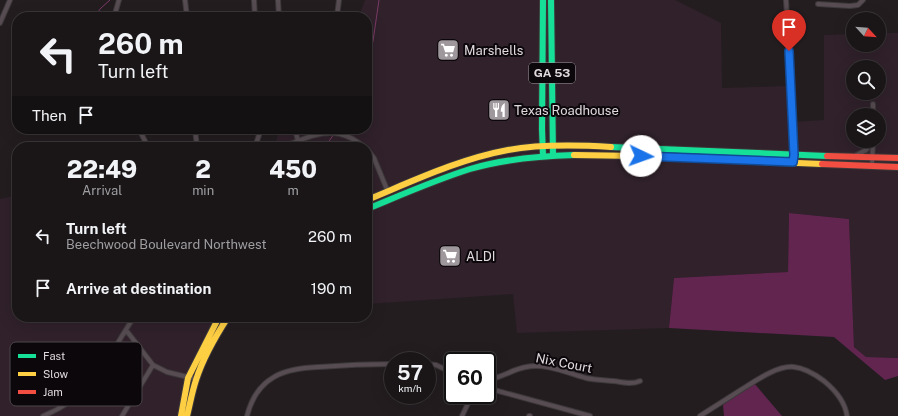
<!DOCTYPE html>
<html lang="en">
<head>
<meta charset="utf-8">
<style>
	:root { --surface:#1a1618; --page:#231f21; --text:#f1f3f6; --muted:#9f9fa2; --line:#383537 }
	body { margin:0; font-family:"Public Sans",sans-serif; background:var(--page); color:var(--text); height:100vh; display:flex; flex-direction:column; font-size:15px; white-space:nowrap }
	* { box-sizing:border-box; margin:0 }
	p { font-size:13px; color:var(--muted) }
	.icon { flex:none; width:22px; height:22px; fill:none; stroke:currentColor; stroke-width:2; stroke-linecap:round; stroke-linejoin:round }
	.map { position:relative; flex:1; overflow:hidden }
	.sheet { position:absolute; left:12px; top:142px; width:360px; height:180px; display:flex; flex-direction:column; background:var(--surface); border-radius:16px; box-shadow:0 4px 16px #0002,0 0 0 1px var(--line) }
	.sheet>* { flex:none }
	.hud { position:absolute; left:12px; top:12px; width:360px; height:122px; border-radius:16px; box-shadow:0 4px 16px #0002,0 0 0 1px var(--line); background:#1a1618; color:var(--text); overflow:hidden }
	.needle { width:26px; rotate:116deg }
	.fabs { position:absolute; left:846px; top:12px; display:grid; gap:8px }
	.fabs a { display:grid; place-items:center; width:40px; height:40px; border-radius:50%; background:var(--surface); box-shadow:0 4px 16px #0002,0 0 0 1px var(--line); font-size:20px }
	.speed { position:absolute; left:384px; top:352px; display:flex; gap:8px; font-size:20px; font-weight:700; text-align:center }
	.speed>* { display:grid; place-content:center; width:52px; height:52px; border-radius:50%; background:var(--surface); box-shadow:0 4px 16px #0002,0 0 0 1px var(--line); line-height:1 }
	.speed small { font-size:10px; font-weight:400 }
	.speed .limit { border:2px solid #111; border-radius:6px; background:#fff; color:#111 }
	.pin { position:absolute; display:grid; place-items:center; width:34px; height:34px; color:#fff; margin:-41px -17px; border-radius:50% 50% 50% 0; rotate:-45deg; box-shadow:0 0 4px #0007 }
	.pin .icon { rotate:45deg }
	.me { position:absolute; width:44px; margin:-22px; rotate:93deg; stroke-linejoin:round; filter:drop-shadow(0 0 3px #0008) }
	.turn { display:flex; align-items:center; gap:14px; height:84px; padding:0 20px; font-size:18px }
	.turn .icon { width:52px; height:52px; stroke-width:2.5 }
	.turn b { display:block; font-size:28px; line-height:34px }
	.then { display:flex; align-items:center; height:38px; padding:0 20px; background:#0003; gap:8px; font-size:15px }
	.eta { display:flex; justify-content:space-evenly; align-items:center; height:68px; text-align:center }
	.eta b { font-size:24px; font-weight:800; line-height:28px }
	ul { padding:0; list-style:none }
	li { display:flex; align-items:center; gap:12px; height:52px; padding:0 20px }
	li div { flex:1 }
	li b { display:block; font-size:15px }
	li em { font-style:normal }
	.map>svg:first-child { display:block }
	.built { fill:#30212a; fill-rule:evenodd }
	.forest { fill:#612550 }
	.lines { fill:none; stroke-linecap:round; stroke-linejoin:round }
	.stream { stroke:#7b3a67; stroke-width:1 }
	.street-casing { stroke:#3d383a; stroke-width:6 }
	.fast-casing { stroke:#3d383a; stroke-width:8 }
	.slow-casing { stroke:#3d383a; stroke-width:8 }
	.jam-casing { stroke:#3d383a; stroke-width:8 }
	.street { stroke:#564c52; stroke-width:4 }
	.fast { stroke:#16e098; stroke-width:6 }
	.slow { stroke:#ffcf43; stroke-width:6 }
	.jam { stroke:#f24e42; stroke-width:6 }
	.route-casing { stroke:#114b97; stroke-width:10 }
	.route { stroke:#1a73e8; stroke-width:7 }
	.labels { text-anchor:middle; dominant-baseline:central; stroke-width:4; stroke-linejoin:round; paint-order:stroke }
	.shield { fill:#0b070a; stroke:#a0999e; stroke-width:1 }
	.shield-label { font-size:12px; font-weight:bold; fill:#e0d8dd }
	.poi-label { font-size:13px; fill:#e0d8dd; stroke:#0b070a; text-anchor:start }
	.street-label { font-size:13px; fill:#e0d8dd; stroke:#0b070a }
	.key { fill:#0b070a; stroke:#4b4649; stroke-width:1 }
	.key-label { font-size:11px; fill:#e0d8dd }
</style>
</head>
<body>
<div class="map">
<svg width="898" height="416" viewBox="0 0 898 416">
	<rect width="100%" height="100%" fill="#231d20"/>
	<path class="built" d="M365,0h310l46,23 1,65 67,-2 3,36 32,-2v-85l29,-1v11h26v-12h19v325l-32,-1 -12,-10 -5,-128 -60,-6 -1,59 -114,6 -5,50 -152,5 -4,-39 -146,10v-157h-92l4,-18h88v-112h-9l1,-1zM853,67h26v26h-26zM853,115h26v26h-26z
		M17,195v122h207l-12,16 -17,36 -14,44v3h-181v-217z"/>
	<path class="forest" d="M789,213l60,6 5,128 12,10 32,1v18l-13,4 -51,-43 -165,-9 5,-50 114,-6z
		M754,383l28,33h-58l-1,-11z"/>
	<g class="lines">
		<path class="stream" d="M94,17l7,-9 9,-8
			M367,63l6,-22 6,-41
			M325,147l9,-13"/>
		<g class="street-casing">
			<path id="street" d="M185,0l2,17
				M254,0l1,17
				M278,0l1,17
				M786,0l4,64 3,93
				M818,4l32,2 8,-1 5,-5
				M337,16l2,-16
				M114,17l5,-17
				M0,23l10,-23
				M873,104v11
				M139,129l6,12v6
				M195,129l2,18
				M295,129l3,12
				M255,147l6,-18
				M283,147c17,-7 38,-17 57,-13 9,2 17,7 24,13
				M367,149l7,9 14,34
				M855,156l11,-6 6,-9
				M872,166l1,-25
				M126,330l27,35 14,7 29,7
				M427,364l9,1 17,8
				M487,383c5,-5 12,-6 19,-9 7,-3 13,-6 20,-7 21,-4 41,6 60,11 9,2 18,2 27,3 10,1 18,4 27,0
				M487,388l103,28
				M43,416c51,-20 63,-57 91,-99
				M122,416l31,-51
				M247,416c4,-16 13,-31 27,-39 13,-8 30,-9 45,-10 25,-2 49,-3 74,-3
				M462,416l10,-21
				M529,416h1
				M700,416c12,-8 24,-15 36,-23 15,-9 40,-28 58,-26 10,1 22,8 30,14 11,9 21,20 23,35"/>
		</g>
		<g class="fast-casing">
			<path id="fast" d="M543,0l-1,129 1,27
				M551,0l2,156
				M611,147l216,9
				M367,209c34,-14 68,-29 103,-40 34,-10 69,-13 104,-14"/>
		</g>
		<g class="slow-casing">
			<path id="slow" d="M574,155l64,1 184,8
				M367,200c46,-19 92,-41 141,-50 33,-6 69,-5 103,-3
				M181,416l7,-38 31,-61
				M187,416c3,-12 5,-24 9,-36 7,-22 19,-43 32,-63"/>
		</g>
		<g class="jam-casing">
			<path id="jam" d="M827,156l71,2
				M822,164l76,3"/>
		</g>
		<use href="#street" class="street"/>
		<use href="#fast" class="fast"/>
		<use href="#slow" class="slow"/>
		<use href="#jam" class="jam"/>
	</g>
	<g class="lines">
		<g class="route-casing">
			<path id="route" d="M641,156l152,6 1,-7 -5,-104"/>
		</g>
		<use href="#route" class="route"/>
	</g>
	<defs>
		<g id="supermarket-square" transform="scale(1.15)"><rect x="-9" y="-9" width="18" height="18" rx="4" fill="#9e979b" stroke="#0b070a"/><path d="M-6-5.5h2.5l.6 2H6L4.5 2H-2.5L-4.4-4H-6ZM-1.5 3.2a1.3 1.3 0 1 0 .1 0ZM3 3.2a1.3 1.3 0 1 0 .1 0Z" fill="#fff"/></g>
		<g id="restaurant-square" transform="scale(1.15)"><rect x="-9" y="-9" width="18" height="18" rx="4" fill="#9e979b" stroke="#0b070a"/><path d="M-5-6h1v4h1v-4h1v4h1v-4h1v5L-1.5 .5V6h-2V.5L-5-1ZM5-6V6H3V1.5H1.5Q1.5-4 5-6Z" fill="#fff"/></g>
	</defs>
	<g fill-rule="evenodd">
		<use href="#supermarket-square" x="448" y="50"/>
		<use href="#restaurant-square" x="499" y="110"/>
		<use href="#supermarket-square" x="450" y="256"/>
	</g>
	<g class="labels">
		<rect class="shield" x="529" y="63" width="46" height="20" rx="3"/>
		<g class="shield-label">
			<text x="552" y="73">GA 53</text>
		</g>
		<g class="poi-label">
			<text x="464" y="50">Marshells</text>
			<text x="514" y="110">Texas Roadhouse</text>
			<text x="466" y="256">ALDI</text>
		</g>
		<g class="street-label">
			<text transform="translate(564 363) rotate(11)">Nix Court</text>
		</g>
	</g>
	<rect x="10" y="342" width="132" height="64" rx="6" class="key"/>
	<rect x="18" y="354" width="18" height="4" fill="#16e098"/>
	<rect x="18" y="372" width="18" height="4" fill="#ffcf43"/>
	<rect x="18" y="390" width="18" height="4" fill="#f24e42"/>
	<g class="key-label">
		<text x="43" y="360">Fast</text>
		<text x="43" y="378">Slow</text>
		<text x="43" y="396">Jam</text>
	</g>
</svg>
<div class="fabs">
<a><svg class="needle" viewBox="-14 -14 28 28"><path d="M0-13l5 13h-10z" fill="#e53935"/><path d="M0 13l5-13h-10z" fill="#9f9fa2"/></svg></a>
<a><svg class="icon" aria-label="search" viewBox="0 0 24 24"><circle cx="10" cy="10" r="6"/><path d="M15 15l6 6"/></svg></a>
<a><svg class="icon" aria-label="layers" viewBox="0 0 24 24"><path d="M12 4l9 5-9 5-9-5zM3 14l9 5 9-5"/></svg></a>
</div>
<div class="speed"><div>57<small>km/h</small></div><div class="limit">60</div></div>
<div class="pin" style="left:789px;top:51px;background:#d93025"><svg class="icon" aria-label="arrive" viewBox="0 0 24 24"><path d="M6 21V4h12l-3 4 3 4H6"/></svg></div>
<svg class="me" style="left:641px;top:156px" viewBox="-20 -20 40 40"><circle r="19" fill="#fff"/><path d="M0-13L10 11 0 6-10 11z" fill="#1a73e8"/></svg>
<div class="hud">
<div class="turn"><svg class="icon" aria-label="left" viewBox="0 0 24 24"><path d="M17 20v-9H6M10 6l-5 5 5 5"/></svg><div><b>260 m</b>Turn left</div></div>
<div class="then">Then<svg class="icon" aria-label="arrive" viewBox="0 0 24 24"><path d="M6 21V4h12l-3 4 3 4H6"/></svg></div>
</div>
<section class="sheet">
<div class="eta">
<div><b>22:49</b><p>Arrival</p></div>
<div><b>2</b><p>min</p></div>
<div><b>450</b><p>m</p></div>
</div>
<ul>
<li><svg class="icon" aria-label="left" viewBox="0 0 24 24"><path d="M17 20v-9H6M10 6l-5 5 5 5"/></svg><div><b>Turn left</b><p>Beechwood Boulevard Northwest</p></div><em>260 m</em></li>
<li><svg class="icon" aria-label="arrive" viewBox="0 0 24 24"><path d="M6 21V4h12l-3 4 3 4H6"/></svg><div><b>Arrive at destination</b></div><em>190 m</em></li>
</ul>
</section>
</div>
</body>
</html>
